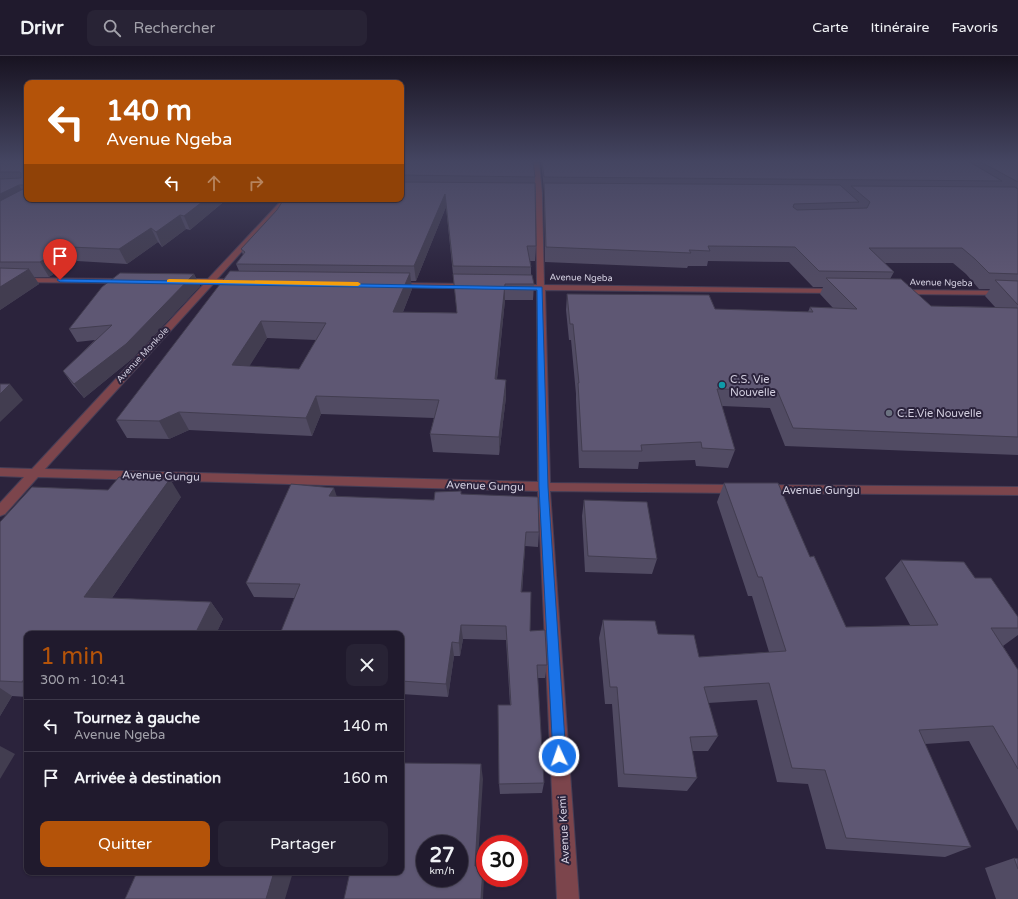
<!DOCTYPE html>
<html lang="fr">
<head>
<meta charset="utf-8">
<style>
	:root { --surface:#201a2d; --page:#282335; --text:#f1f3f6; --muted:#a2a1aa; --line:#3d3849; --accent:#b45309 }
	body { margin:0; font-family:"Varela Round",sans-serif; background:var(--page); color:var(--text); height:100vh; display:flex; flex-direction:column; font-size:15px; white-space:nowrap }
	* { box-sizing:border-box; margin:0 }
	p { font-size:13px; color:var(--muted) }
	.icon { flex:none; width:22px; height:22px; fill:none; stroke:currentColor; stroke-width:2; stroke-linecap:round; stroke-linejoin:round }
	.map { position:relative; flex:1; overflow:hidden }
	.side { position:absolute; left:24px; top:575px; width:380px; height:244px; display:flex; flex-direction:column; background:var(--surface); border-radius:8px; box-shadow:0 1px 3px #0004,0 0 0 1px var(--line) }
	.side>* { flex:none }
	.top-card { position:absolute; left:24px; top:24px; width:380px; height:122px; border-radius:8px; box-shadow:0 1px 3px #0004,0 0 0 1px var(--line); background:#b45309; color:#fff; overflow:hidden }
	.speed { position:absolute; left:416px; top:779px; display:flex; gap:8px; font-size:20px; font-weight:700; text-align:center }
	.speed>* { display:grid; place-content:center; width:52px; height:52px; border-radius:50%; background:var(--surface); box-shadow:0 1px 3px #0004,0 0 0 1px var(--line); line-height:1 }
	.speed small { font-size:10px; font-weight:400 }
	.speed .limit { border:6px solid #d22; background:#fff; color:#111 }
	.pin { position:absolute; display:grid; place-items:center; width:34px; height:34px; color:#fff; margin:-41px -17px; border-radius:50% 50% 50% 0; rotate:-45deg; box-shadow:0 0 4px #0007 }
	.pin .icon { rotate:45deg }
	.me { position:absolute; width:44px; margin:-22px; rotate:357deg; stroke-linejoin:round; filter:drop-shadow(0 0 3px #0008) }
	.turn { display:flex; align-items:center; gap:14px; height:84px; padding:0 16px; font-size:18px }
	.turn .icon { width:52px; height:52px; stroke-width:2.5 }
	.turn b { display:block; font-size:28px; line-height:34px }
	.lanes { display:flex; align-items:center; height:38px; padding:0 16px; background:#0003; justify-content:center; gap:20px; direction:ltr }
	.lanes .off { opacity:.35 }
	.round { display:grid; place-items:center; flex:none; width:42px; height:42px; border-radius:8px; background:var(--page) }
	.head { display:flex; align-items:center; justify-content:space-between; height:68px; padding:0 16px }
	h1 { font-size:24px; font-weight:600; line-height:30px; color:var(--accent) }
	.action { display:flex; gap:8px; margin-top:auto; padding:8px 16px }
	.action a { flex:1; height:46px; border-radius:8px; background:var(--accent); color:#fff; font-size:16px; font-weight:600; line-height:46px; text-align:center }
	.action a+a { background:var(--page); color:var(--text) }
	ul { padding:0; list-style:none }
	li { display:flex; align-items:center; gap:12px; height:52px; padding:0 16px; border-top:1px solid var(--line) }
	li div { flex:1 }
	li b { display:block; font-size:15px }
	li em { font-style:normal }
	header { display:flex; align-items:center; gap:24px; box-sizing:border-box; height:56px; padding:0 20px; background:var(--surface); border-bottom:1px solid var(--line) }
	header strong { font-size:19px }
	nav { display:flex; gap:22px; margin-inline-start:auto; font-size:14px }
	.search { width:280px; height:36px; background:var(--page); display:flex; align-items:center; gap:10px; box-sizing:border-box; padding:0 14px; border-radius:8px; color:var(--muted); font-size:15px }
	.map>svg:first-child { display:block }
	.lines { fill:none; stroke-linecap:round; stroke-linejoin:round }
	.street-casing { stroke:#463e56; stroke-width:2 }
	.street { fill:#7c454c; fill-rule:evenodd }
	.wall { fill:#514b63; fill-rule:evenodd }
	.shaded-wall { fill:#423d50 }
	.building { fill:#5e5773; stroke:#423d50; fill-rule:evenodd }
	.route { fill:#1a73e8; stroke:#114b97 }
	.slow { fill:#f59e0b }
	.culture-dot { fill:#0f9aa8; stroke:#2b233c; stroke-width:1.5 }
	.worship-dot { fill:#6b7280; stroke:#2b233c; stroke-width:1.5 }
	.labels { text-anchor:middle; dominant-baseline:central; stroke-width:4; stroke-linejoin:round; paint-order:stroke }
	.far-street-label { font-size:9px; fill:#d2cedf; stroke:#2b233c }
	.poi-label { font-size:11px; fill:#d2cedf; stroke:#2b233c; text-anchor:start }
	.street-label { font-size:11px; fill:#d2cedf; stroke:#2b233c }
</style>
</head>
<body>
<header>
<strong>Drivr</strong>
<div class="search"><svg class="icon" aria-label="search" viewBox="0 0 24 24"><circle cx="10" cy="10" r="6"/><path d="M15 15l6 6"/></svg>Rechercher</div>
<nav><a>Carte</a><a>Itinéraire</a><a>Favoris</a></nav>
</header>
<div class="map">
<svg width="1018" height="843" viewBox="0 0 1018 843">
	<rect width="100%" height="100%" fill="#2b233c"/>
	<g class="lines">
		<g class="street-casing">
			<path id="street" d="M533,105h6l3,32 2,92 293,4 4,2 -4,2 -292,-3 5,193 187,2 4,1 2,3 -2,3 -4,1 -187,-2 29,408h-22l-19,-408 -500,-14 -33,37 -5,2v-13l24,-26 -24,-1v-8l32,1 172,-185 -23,-1h-3v-4h30l75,-80h6l-72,80 20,1h3v4h-27l-168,185 493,13 -1,-192 -20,-1 -4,-2 4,-2h20l-1,-92z
				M0,222l127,1 4,2 -4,2 -127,-1z
				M392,227l79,1 4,2 -4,2 -76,-1h-3z
				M896,234l122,1v4l-119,-1 -4,-2z
				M765,429l253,2v8l-253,-2 -4,-1 -2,-3 2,-3z"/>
		</g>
		<use href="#street" class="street"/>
	</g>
	<path class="wall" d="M0,105h27v38h200l-37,31 -4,-1 -24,18 -4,-5 -31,22 -50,-3 -17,12h-5l-6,4h-15l5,7 -39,26z
		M401,105l134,16 1,69 -1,15h-5l1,6v8l3,9 -1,16h-28l-8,79 9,18 -7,58 -66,-3 -3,-18 4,-16 -113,-4 -9,22 -123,-6 -20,9 -42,-1 -11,-18 123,-149 -3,-7 7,-9 -2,-6 36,-39 124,-11zM446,151l11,106 -54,-1 9,-23 -1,-8h5zM267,282l49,2 -17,29 -50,-3z
		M541,105h477v294l-233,-9 -15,-38 -48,-2 13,44 -7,18 -32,-2 -1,-6 -56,2 -1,7 -59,-1 -3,-68v-6l-5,-54h-2l-3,-30 1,-16 148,15 93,3 2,-5 23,1 -13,-14 3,-7h-10l-24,-25 -81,-1 -1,5h-19l-1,2 -142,-6 -1,-72zM884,207h69l13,11 13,15h11l-5,7 10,11 -64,-1 -41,-27 4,-7z
		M194,218l6,12 -67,72 -49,40 -12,-14 -9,-13 32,-31 -18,2 -8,-13z
		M724,427l86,74 36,70 64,-2 -25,-47 16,-18 74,18 43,39v18l-15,11 15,24v161l-49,-90 -44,3 46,103 -26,10 -119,-8 -18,-65 -31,-2 -20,-82 -49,3 10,33 -10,15h-16l5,27 -10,13 -69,-4 -6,-83h-7l-6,-66 4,-18 55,14 41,23 70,-5 -17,-56h-4l-31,-94z
		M461,438l78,38 -1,15 -13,-1 -3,46 8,39 17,34 -2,13h-8l7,105 -2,10 -42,1 -1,-10 11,-79 -4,-65 -43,-1 -3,17h-6l-6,41 -47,-3v-60l-107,-36 -40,-1 -8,-14 91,-86 97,3z
		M181,441l-69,101 99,4 12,17 -7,15h-189v63l-15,-1 -12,20v-194z
		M584,444l73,59 -5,15 -67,-2 -3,-56z
		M1014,802l4,1v40h-22l-11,-31z"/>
	<path class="shaded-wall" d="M19,129l7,13 -26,13v-17z
		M445,138l1,13 -30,74 -2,-15z
		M206,143h21l-37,31 -6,-14z
		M180,159l6,14 -24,18 -6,-15z
		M151,172l7,14 -31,22 -8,-15z
		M69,191l8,14 -17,12 -9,-15z
		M46,202l9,15 -6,4 -9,-15z
		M29,213l10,15 -39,26v-23z
		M410,217l2,16 -16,40 -3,-17z
		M194,218l6,12 -67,72 -49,40 -10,-14z
		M505,228v16l-10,97v-18z
		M261,265l6,17 -28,45 -7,-18z
		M506,324v17l-7,58v-18z
		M10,328l13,16 -23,22v-28z
		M316,340l5,18 -9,22 -6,-18z
		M179,356l10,18 -20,9 -10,-18z
		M170,423l11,18 -80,117 -17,-17z
		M334,432l5,15 -10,-7z
		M526,476l-1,14 -4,60v-14z
		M211,546l12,17 -7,15h-21z
		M461,569l2,14 -3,17 -1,-13z
		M452,586l2,14 -6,41 -2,-13z
		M24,623l3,2v5l-5,-4z
		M0,632l12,8 -12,20z
		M0,690l15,8 -15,25z
		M481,708l2,15 -6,97 -2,-10z
		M483,810l1,11 -1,22h-2z
		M274,816h19l-8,27h-19z"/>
	<path class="building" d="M0,105h27v24h-8l-19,9v-15l21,-1v-5l-1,-1h-20z
		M401,105h132l2,16 -134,-2z
		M542,105h426l34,20 -458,-4z
		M979,105h39v21z
		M401,126l134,1 1,63h-9l4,21 -78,-1 -8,-72 -31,72 -178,-2 9,-12 -4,-3 36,-39 7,-11h117z
		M544,127l296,2 19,17 -65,2 -1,3 4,3 70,-2 3,-6 -19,-16 164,1 3,2v85l-29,-1 -14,-14 -13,-11h-93l25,24 -75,-1 -24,-24 -87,-1 2,5 -21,-1 2,3 -145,-6z
		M27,131v12h179l-22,17 -4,-1 -24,17 -5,-4 -32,21 -50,-2 -18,11h-5l-6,4h-40v-61z
		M0,212l29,1 -29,18z
		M230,215l180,2 -17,39 64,1 -4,-39 79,1 2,9h-29l-10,95 11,1 -7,57 -69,-3 9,-34 -123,-4 -10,22 -127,-6 -20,9 -43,-1zM261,265l65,2 -27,46 -67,-4z
		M120,217l74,1 -68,70 -52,40 -11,-13 49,-46 -43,4 33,-42z
		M826,222l75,1 30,27 87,2v129l-225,-9 -16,-38 -60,-1 18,61 -33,-2 -1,-6 -60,3 1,6h-60l-4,-68h1l-6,-59h-3l-3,-30 142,1 6,14 98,3 -3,-5 47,2z
		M995,224l23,1v24z
		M0,328h10l-10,10z
		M119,421l51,2 -86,118 127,5 -16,32h-168v45h-3l-2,3 -22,-1v-159l32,-35 76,3z
		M724,427h54l32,74 4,-1 32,71 92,-2 -37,-65 63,2 11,16h16l27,39v11h-27l27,42v99l-25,-43 -74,4 52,117 -125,-9 -21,-68 -33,-2 -23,-85 -65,4 14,49 -28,1 7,41 -73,-4 -7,-87h-7l-7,-67 52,1 3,13 36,1 5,22 87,-6 -24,-74h-4z
		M291,428l43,4 -5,8 105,4 1,-8 26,-1v3l77,3 1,35h-13l-5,60h10l-1,39 15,-1 2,35h-10l7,118 -45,1 -1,-79h13l-5,-79 -45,-1 -2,18 -7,-1 -6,42 -45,-3v-47h-121l20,-50 -54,-1z
		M584,444l63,2 10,57 -69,-3z
		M401,707l80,1 -6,102h8l-2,33h-137l6,-27h51zM425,788h34v34h-34z
		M1014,802l4,1v10z
		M137,816h137l-8,27h-141z"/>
	<linearGradient id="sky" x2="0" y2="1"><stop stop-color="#181321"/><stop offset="0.47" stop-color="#444561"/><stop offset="1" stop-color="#444561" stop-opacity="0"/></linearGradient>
	<rect width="1018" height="223" fill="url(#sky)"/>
	<path class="route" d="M58,223l484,8 6,200 18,269 -2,5 -5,2 -4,-2 -2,-5 -14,-269 -2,-197 -477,-8 -3,-2z"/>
	<path class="slow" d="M169,223l189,3 3,2 -3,2 -191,-4v-2z"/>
	<circle class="culture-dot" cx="722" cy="329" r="4"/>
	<circle class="worship-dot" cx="889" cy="357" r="4"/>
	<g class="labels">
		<g class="far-street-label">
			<text transform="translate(581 222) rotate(1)">Avenue Ngeba</text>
			<text transform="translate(941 227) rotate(1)">Avenue Ngeba</text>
			<text transform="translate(143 299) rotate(-47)">Avenue Monkole</text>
		</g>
		<g class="poi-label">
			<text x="730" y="323">C.S. Vie<tspan x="730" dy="13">Nouvelle</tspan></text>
			<text x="897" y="357">C.E.Vie Nouvelle</text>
		</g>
		<g class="street-label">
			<text transform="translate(161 420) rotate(2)">Avenue Gungu</text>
			<text transform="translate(485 430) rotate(2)">Avenue Gungu</text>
			<text x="821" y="434">Avenue Gungu</text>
			<text transform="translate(564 774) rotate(-93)">Avenue Kemi</text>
		</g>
	</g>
</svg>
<div class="speed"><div>27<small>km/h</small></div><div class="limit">30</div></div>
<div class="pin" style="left:60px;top:224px;background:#d93025"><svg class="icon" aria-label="arrive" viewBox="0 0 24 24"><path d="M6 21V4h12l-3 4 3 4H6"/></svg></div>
<svg class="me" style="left:559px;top:700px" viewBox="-20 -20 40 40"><circle r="17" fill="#1a73e8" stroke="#fff" stroke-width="3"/><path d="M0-11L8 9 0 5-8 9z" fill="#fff"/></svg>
<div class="top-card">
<div class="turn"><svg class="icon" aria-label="left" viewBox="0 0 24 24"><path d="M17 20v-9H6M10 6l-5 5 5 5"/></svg><div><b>140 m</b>Avenue Ngeba</div></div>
<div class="lanes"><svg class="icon" aria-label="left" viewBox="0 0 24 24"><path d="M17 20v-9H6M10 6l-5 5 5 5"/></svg><svg class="icon off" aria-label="ahead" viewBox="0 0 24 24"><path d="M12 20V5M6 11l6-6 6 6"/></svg><svg class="icon off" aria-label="right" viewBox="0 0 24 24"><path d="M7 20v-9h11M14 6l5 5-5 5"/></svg></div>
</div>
<section class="side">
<div class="head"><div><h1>1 min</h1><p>300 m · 10:41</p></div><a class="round"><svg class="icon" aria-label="close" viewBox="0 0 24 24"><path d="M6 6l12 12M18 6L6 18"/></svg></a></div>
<ul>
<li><svg class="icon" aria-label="left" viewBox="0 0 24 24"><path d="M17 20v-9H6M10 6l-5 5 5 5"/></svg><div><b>Tournez à gauche</b><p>Avenue Ngeba</p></div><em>140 m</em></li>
<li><svg class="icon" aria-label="arrive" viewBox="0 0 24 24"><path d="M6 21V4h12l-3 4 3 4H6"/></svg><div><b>Arrivée à destination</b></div><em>160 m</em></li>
</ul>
<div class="action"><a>Quitter</a><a>Partager</a></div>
</section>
</div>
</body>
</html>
